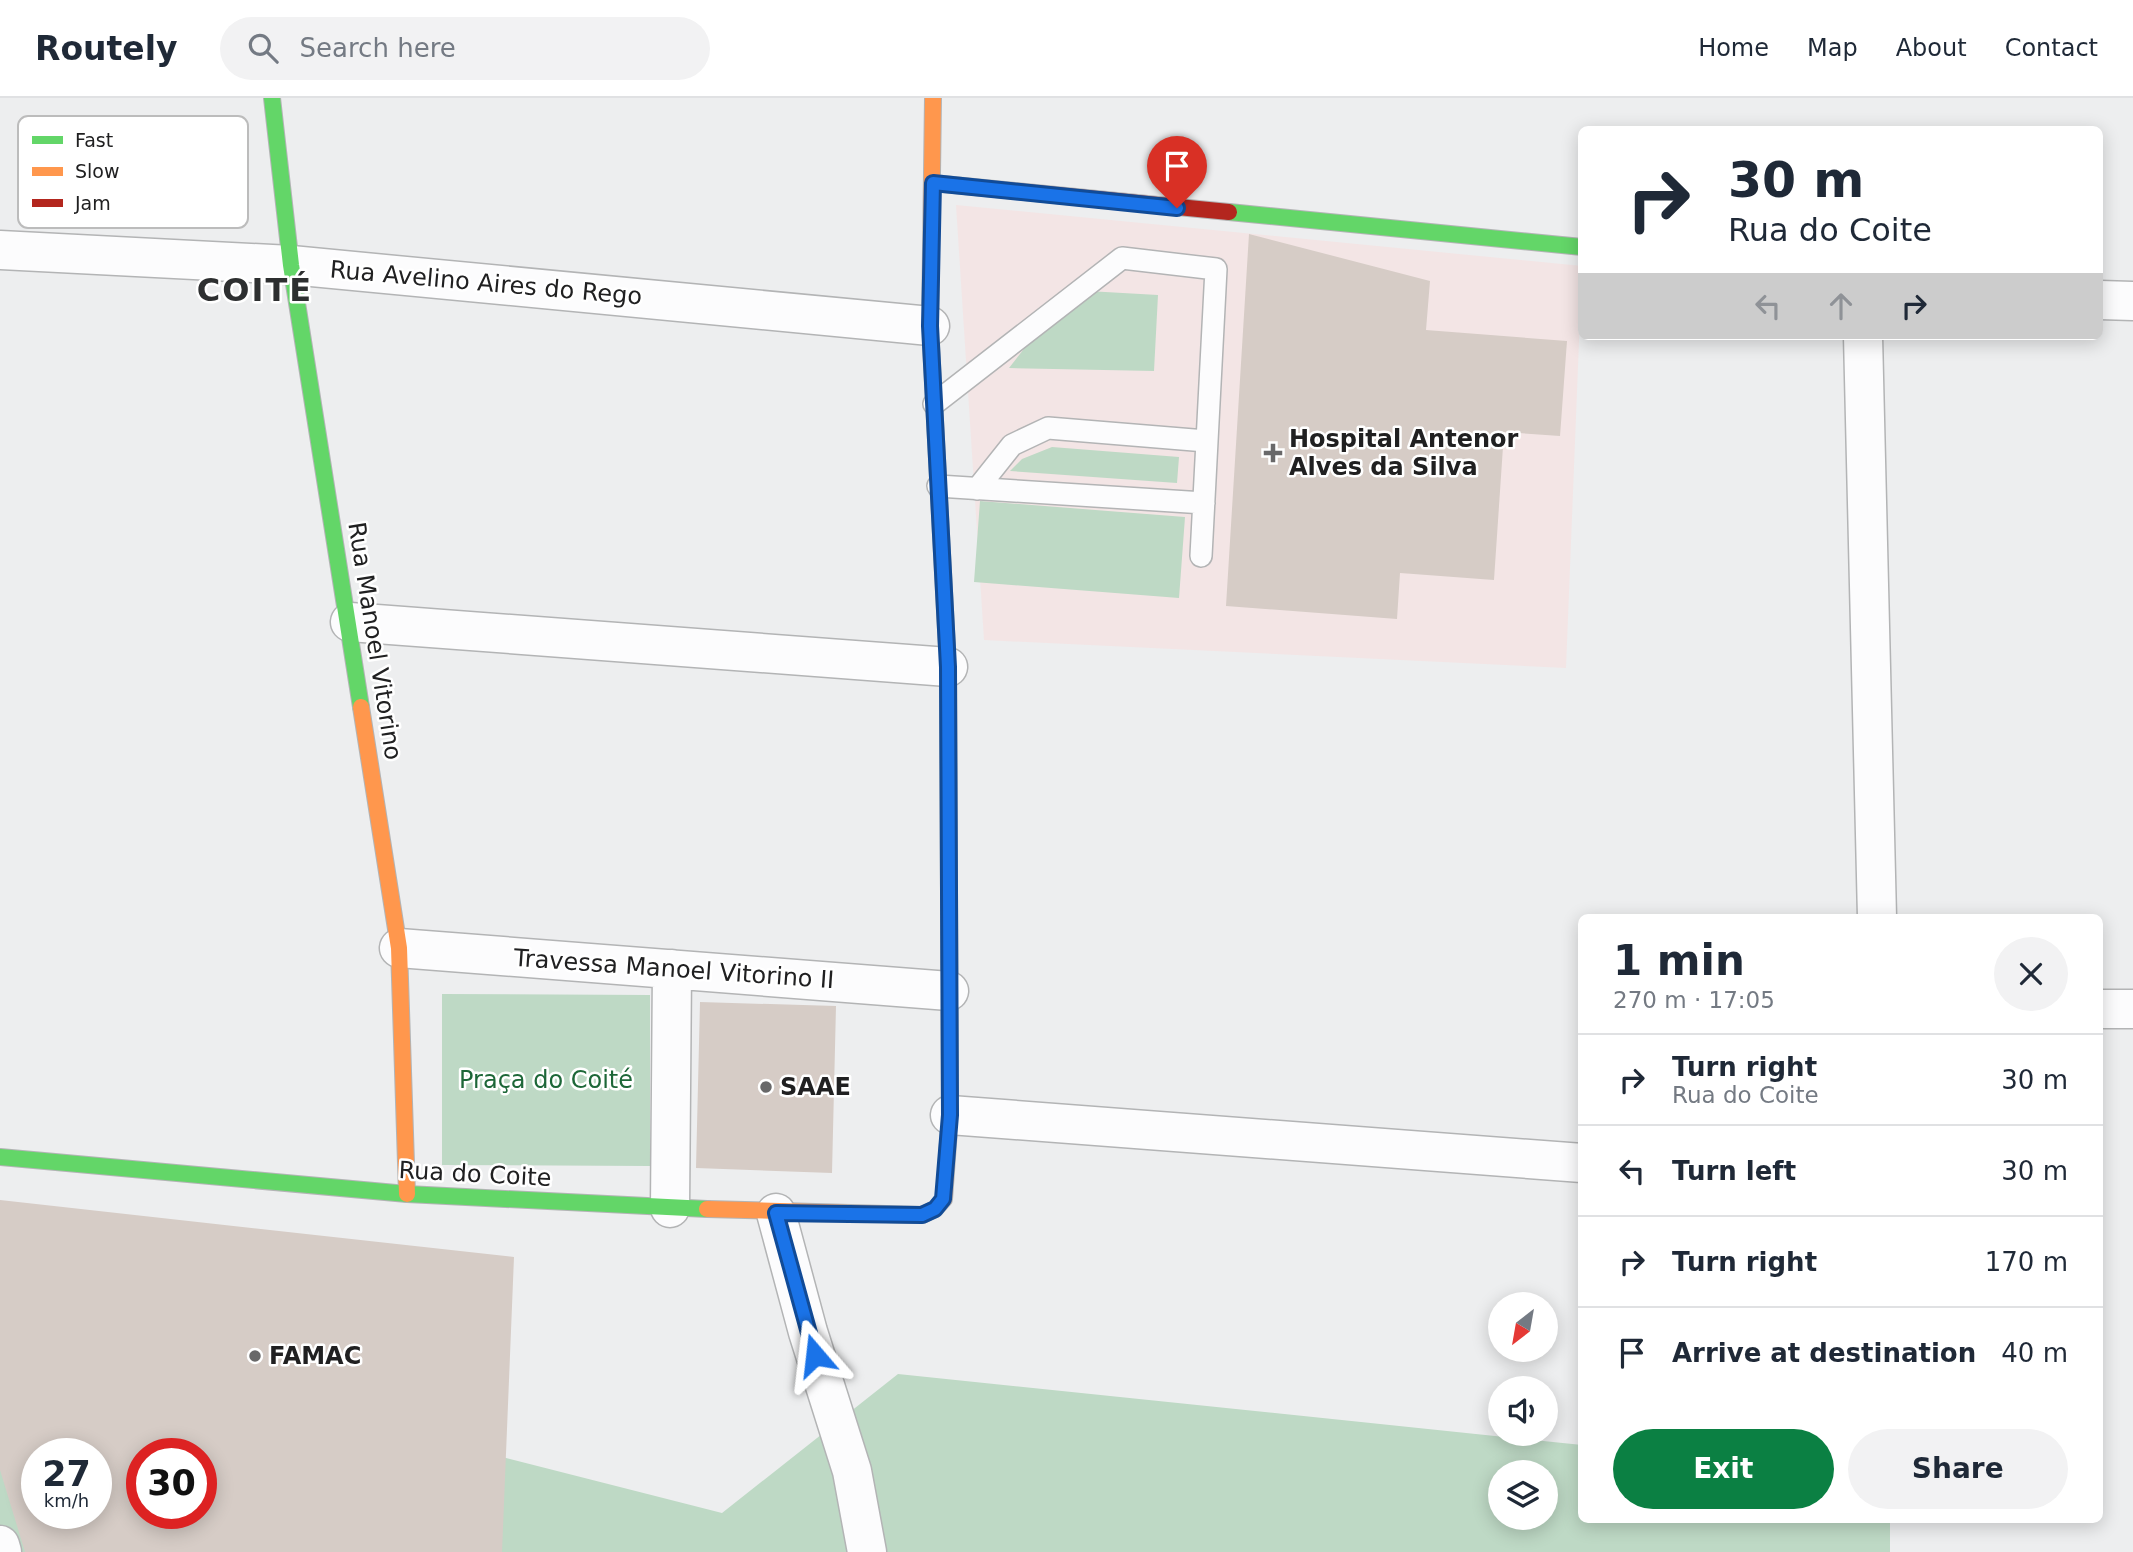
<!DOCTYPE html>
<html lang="en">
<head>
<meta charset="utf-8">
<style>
	:root { --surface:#fff; --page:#f2f2f3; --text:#1f2937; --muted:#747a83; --line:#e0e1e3; --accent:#0b8043 }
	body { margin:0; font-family:"DejaVu Sans",sans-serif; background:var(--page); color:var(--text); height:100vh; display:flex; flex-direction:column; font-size:26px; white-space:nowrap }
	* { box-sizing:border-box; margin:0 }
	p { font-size:23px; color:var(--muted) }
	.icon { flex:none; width:38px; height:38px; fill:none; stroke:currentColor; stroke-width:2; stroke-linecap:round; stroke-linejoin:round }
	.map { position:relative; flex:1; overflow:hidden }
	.details { position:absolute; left:1578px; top:816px; width:525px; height:609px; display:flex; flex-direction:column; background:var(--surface); border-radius:10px; box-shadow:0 4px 18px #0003 }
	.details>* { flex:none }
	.hud { position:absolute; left:1578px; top:28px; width:525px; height:214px; border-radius:10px; box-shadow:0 4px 18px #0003; background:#fff; color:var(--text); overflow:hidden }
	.needle { width:46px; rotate:211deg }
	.fabs { position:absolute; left:1488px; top:1194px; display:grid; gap:14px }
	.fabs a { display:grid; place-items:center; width:70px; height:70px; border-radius:50%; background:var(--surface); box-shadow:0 4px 18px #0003; font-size:35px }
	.speed { position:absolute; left:21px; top:1340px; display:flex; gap:14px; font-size:35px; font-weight:700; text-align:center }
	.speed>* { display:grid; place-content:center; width:91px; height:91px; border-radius:50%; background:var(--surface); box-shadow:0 4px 18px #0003; line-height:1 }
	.speed small { font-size:18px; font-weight:400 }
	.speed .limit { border:10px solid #d22; background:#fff; color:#111 }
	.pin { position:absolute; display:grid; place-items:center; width:60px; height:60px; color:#fff; margin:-72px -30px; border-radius:50% 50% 50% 0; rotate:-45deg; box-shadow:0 0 7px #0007 }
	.pin .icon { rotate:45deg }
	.me { position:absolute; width:77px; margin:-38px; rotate:343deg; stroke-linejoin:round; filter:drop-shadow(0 0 5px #0008) }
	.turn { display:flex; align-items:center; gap:24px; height:147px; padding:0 35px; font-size:32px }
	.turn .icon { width:91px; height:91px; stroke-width:2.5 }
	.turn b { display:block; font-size:49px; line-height:60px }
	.lanes { display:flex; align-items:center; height:66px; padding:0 35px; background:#0003; justify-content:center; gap:35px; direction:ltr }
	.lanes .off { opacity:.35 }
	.round { display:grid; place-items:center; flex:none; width:74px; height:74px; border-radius:37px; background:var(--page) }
	.headline { display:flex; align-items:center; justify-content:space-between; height:119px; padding:0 35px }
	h1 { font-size:42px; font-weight:600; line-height:52px }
	.button { display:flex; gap:14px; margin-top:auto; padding:14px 35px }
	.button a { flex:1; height:80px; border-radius:42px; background:var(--accent); color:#fff; font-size:28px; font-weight:600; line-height:80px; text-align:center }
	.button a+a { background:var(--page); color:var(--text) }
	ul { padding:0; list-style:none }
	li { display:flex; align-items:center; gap:21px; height:91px; padding:0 35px; border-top:2px solid var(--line) }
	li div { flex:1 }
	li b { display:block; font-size:26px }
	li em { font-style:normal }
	header { display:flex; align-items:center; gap:42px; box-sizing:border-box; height:98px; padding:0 35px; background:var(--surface); border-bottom:2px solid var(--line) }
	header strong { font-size:33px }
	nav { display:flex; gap:38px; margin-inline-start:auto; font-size:24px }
	.search { width:490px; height:63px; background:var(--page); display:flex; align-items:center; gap:18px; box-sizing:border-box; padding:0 24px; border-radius:38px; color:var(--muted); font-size:26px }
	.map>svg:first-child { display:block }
	.education { fill:#f3e5e5 }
	.green { fill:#bed9c5; fill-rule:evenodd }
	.building { fill:#d6ccc6; fill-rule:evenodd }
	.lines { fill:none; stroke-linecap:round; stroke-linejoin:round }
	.lane-casing { stroke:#b3b4b5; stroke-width:24 }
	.street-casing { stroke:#b3b4b5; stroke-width:41 }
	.fast-casing { stroke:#b3b4b5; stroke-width:18 }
	.slow-casing { stroke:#b3b4b5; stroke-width:18 }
	.jam-casing { stroke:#b3b4b5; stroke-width:18 }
	.lane { stroke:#fcfcfd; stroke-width:21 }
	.street { stroke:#fcfcfd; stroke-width:38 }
	.fast { stroke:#63d668; stroke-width:16 }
	.slow { stroke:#ff974d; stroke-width:16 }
	.jam { stroke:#b3261e; stroke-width:16 }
	.route-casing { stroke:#114b97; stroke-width:18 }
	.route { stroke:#1a73e8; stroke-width:12 }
	.poi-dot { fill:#686869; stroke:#fff; stroke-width:2.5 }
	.labels { text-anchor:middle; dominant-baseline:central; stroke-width:5; stroke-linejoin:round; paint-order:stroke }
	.street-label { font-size:24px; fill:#202021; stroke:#fff }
	.poi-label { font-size:24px; font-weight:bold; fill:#202021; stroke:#fff; text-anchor:start }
	.park-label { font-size:24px; fill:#1d6738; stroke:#fff }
	.district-label { font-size:32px; font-weight:bold; letter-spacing:2px; fill:#2d2f30; stroke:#fff }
	.key { fill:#fff; stroke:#bcbcbc; stroke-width:2 }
	.key-label { font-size:19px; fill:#202021 }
</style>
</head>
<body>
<header>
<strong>Routely</strong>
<div class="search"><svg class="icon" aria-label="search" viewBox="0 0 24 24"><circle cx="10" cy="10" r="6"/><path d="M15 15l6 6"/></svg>Search here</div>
<nav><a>Home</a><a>Map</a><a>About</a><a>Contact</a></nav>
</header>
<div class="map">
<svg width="2133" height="1454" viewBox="0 0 2133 1454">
	<rect width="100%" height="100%" fill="#edeeef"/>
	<path class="education" d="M956,107l626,61 -16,402 -582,-28z"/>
	<path class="green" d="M1070,192l88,5 -4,76 -145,-3z
		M1052,349l127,10 -2,26 -167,-12 12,-12z
		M980,403l205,16 -6,81 -205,-16z
		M442,896l208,1v171l-208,-1z
		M0,1265l380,63 342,87 176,-139 684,71v74h308v33h-1890zM37,1356h59v60h-59zM142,1356h59v60h-59zM1500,1374h45v45h-45z"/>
	<path class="building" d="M1249,136l181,47 -4,49 141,11 -7,95 -56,-4 -10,148 -94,-7 -3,46 -171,-13z
		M700,904l136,4 -4,167 -136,-5z
		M0,1102l514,57 -12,295h-477l-25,-82zM37,1356h59v60h-59zM142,1356h59v60h-59z"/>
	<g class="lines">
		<g class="lane-casing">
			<path id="lane" d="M934,306l188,-146 94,11 -15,287
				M938,388l266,17
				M977,391l35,-44 36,-17 158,13"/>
		</g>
		<g class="street-casing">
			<path id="street" d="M0,152l291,15 639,61
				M2100,202l33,1
				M1863,238l14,581
				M350,524l598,45
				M399,850l550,43
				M2100,911h33
				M950,1017l632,48
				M670,1110l2,-239
				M776,1115l32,119 44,139 15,81
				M0,1447l2,7"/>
		</g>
		<g class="fast-casing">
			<path id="fast" d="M272,0l19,167 70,442
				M1229,114l353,35
				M930,227l18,342 1,223
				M0,1059l407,37 300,15"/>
		</g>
		<g class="slow-casing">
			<path id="slow" d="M930,227l3,-227
				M361,609l38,241 8,246
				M707,1111l215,6 13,-6 9,-10 6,-84 -1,-225"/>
		</g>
		<g class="jam-casing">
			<path id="jam" d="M933,85l296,29"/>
		</g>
		<use href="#lane" class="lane"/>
		<use href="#street" class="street"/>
		<use href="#fast" class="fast"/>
		<use href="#slow" class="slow"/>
		<use href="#jam" class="jam"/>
	</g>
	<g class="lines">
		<g class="route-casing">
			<path id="route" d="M815,1257l-39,-142 146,2 13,-6 8,-10 7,-84 -2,-448 -18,-341 3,-143 244,25"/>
		</g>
		<use href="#route" class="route"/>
	</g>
	<g class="poi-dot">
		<path d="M1269.5 344.5h7v7h7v7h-7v7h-7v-7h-7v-7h7z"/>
		<circle cx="766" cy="989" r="7"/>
		<circle cx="255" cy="1258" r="7"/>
	</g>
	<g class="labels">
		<g class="street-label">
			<text transform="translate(486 185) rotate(5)">Rua Avelino Aires do Rego</text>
			<text transform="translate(375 543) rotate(81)">Rua Manoel Vitorino</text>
			<text transform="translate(674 871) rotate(4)">Travessa Manoel Vitorino II</text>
			<text transform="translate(475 1076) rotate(3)">Rua do Coite</text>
		</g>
		<g class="poi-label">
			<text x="1289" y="341">Hospital Antenor<tspan x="1289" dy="28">Alves da Silva</tspan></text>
			<text x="780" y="989">SAAE</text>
			<text x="269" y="1258">FAMAC</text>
		</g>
		<g class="park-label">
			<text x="546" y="982">Praça do Coité</text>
		</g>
		<g class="district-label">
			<text x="255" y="192">COITÉ</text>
		</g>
	</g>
	<rect x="18" y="18" width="230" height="112" rx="10" class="key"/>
	<rect x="32" y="38" width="31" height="8" fill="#63d668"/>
	<rect x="32" y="69" width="31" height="9" fill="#ff974d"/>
	<rect x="32" y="101" width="31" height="8" fill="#b3261e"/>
	<g class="key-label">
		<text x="75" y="49">Fast</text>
		<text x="75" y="80">Slow</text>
		<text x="75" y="112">Jam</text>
	</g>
</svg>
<div class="fabs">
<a><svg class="needle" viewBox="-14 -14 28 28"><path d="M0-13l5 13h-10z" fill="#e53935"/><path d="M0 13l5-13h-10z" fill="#747a83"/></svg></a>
<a><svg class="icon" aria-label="sound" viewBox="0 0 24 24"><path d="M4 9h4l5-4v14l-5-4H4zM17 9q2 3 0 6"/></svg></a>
<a><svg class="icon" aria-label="layers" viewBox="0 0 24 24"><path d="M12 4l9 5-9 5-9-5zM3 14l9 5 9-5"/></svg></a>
</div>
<div class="speed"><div>27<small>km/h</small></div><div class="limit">30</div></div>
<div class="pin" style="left:1177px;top:110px;background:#d93025"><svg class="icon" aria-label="arrive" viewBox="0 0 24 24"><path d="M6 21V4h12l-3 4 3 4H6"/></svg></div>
<svg class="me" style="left:815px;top:1257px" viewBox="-20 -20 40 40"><path d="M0-17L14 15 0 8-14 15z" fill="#1a73e8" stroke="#fff" stroke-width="4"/></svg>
<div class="hud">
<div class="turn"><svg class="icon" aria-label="right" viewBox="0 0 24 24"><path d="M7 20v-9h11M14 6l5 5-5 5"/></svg><div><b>30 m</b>Rua do Coite</div></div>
<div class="lanes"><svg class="icon off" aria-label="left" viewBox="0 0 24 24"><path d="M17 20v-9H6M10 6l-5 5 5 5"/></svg><svg class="icon off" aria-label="ahead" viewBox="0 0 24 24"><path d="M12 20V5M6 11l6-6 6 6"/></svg><svg class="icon" aria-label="right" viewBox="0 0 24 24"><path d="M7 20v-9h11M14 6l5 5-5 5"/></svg></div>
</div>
<section class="details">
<div class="headline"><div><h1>1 min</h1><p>270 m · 17:05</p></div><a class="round"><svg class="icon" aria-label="close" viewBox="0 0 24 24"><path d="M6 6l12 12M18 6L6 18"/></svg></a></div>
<ul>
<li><svg class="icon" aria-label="right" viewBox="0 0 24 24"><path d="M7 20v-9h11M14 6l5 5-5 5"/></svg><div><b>Turn right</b><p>Rua do Coite</p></div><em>30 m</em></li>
<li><svg class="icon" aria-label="left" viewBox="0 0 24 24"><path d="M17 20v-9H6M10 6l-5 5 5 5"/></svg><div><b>Turn left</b></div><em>30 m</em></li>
<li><svg class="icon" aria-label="right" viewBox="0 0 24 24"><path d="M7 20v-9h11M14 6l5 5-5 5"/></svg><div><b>Turn right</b></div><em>170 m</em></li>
<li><svg class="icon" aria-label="arrive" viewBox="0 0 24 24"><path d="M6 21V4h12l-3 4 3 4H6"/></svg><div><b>Arrive at destination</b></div><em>40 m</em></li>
</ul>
<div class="button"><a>Exit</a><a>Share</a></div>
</section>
</div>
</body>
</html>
